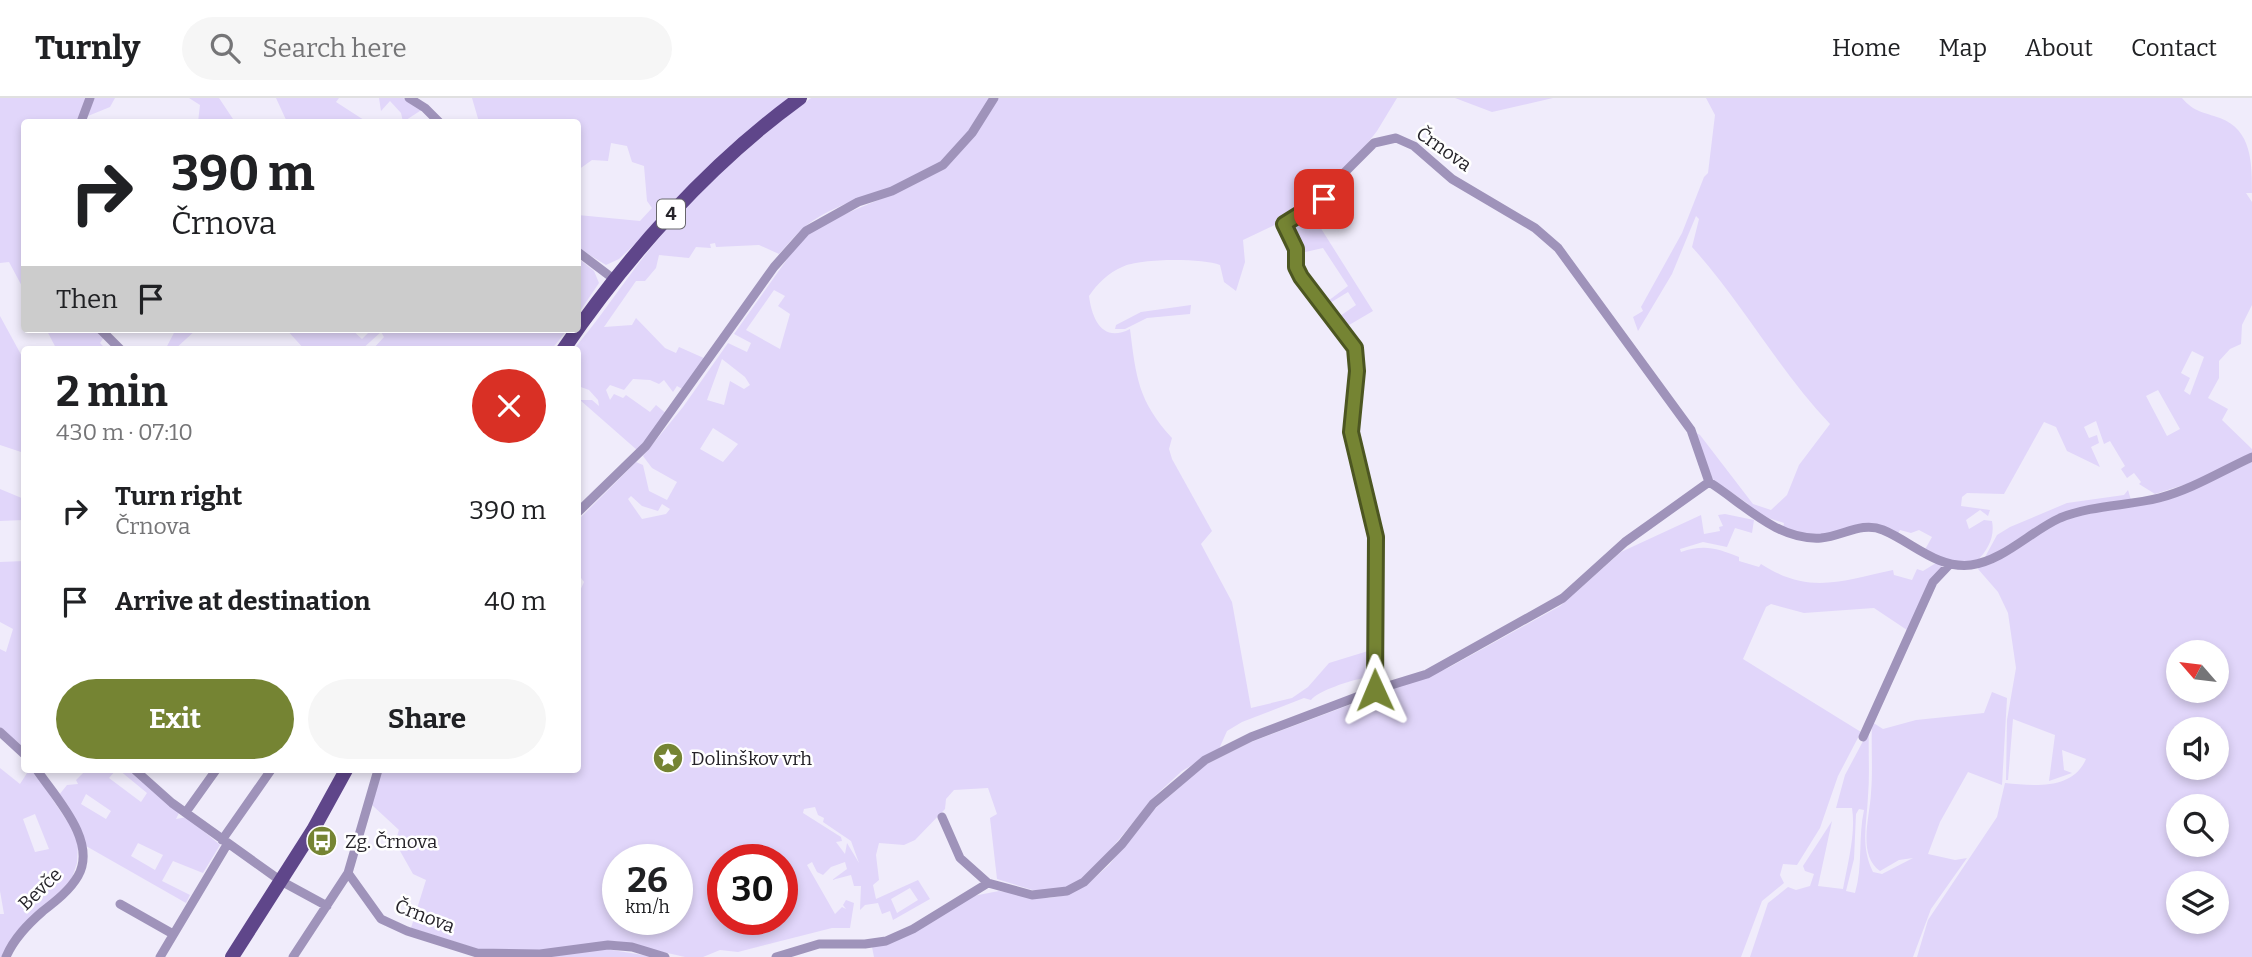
<!DOCTYPE html>
<html lang="en">
<head>
<meta charset="utf-8">
<style>
	:root { --surface:#fff; --page:#f6f6f6; --text:#202124; --muted:#757577; --line:#e0e0e0; --accent:#758433 }
	body { margin:0; font-family:Bitter,serif; background:var(--page); color:var(--text); height:100vh; display:flex; flex-direction:column; font-size:26px; white-space:nowrap }
	* { box-sizing:border-box; margin:0 }
	p { font-size:23px; color:var(--muted) }
	.icon { flex:none; width:38px; height:38px; fill:none; stroke:currentColor; stroke-width:2; stroke-linecap:round; stroke-linejoin:round }
	.map { position:relative; flex:1; overflow:hidden }
	.panel { position:absolute; left:21px; top:248px; width:560px; height:427px; display:flex; flex-direction:column; background:var(--surface); border-radius:7px; box-shadow:0 4px 10px #0003 }
	.panel>* { flex:none }
	.guide { position:absolute; left:21px; top:21px; width:560px; height:214px; border-radius:7px; box-shadow:0 4px 10px #0003; background:#fff; color:var(--text); overflow:hidden }
	.needle { width:46px; rotate:298deg }
	.buttons { position:absolute; left:2166px; top:542px; display:grid; gap:14px }
	.buttons a { display:grid; place-items:center; width:63px; height:63px; border-radius:50%; background:var(--surface); box-shadow:0 4px 10px #0003; font-size:35px }
	.speed { position:absolute; left:602px; top:746px; display:flex; gap:14px; font-size:35px; font-weight:700; text-align:center }
	.speed>* { display:grid; place-content:center; width:91px; height:91px; border-radius:50%; background:var(--surface); box-shadow:0 4px 10px #0003; line-height:1 }
	.speed small { font-size:18px; font-weight:400 }
	.speed .limit { border:10px solid #d22; background:#fff; color:#111 }
	.pin { position:absolute; display:grid; place-items:center; width:60px; height:60px; color:#fff; margin:-30px; border-radius:14px; box-shadow:0 4px 10px #0006 }
	.me { position:absolute; width:77px; margin:-38px; rotate:359deg; stroke-linejoin:round; filter:drop-shadow(0 0 5px #0008) }
	.turn { display:flex; align-items:center; gap:24px; height:147px; padding:0 35px; font-size:32px }
	.turn .icon { width:91px; height:91px; stroke-width:2.5 }
	.turn b { display:block; font-size:49px; line-height:60px }
	.then { display:flex; align-items:center; height:66px; padding:0 35px; background:#0003; gap:14px; font-size:26px }
	.round { display:grid; place-items:center; flex:none; width:74px; height:74px; border-radius:37px; background:var(--page) }
	.headline { display:flex; align-items:center; justify-content:space-between; height:119px; padding:0 35px }
	h1 { font-size:42px; font-weight:700; line-height:52px }
	.button { display:flex; gap:14px; margin-top:auto; padding:14px 35px }
	.button a { flex:1; height:80px; border-radius:42px; background:var(--accent); color:#fff; font-size:28px; font-weight:700; line-height:80px; text-align:center }
	.button a+a { background:var(--page); color:var(--text) }
	ul { padding:0; list-style:none }
	li { display:flex; align-items:center; gap:21px; height:91px; padding:0 35px }
	li div { flex:1 }
	li b { display:block; font-size:26px }
	li em { font-style:normal }
	header { display:flex; align-items:center; gap:42px; box-sizing:border-box; height:98px; padding:0 35px; background:var(--surface); border-bottom:2px solid var(--line) }
	header strong { font-size:33px }
	nav { display:flex; gap:38px; margin-inline-start:auto; font-size:24px }
	.search { width:490px; height:63px; background:var(--page); display:flex; align-items:center; gap:18px; box-sizing:border-box; padding:0 24px; border-radius:38px; color:var(--muted); font-size:26px }
	.map>svg:first-child { display:block }
	.green { fill:#e1d6fa; fill-rule:evenodd }
	.lines { fill:none; stroke-linecap:round; stroke-linejoin:round }
	.minor { stroke:#9f93ba; stroke-width:9 }
	.primary { stroke:#5f468a; stroke-width:14 }
	.route-casing { stroke:#4c5621; stroke-width:18 }
	.route { stroke:#758433; stroke-width:12 }
	.labels { text-anchor:middle; dominant-baseline:central; stroke-width:5; stroke-linejoin:round; paint-order:stroke }
	.shield { fill:#fff; stroke:#67666a; stroke-width:2 }
	.shield-label { font-size:18px; font-weight:bold; fill:#26242a }
	.street-label { font-size:19px; fill:#26242a; stroke:#fff }
	.poi-label { font-size:19px; fill:#26242a; stroke:#fff; text-anchor:start }
</style>
</head>
<body>
<header>
<strong>Turnly</strong>
<div class="search"><svg class="icon" aria-label="search" viewBox="0 0 24 24"><circle cx="10" cy="10" r="6"/><path d="M15 15l6 6"/></svg>Search here</div>
<nav><a>Home</a><a>Map</a><a>About</a><a>Contact</a></nav>
</header>
<div class="map">
<svg width="2252" height="859" viewBox="0 0 2252 859">
	<rect width="100%" height="100%" fill="#f0ecfb"/>
	<path class="green" d="M0,0h89l-10,24h-55v168l-15,-28 -9,1z
		M93,0h22l-5,9 -22,9z
		M189,0h30l16,24h-37l2,-17z
		M276,0h63l-3,4 31,20h-80z
		M379,0h24l20,11 -20,13 -2,-9 -11,-12 -9,10z
		M472,0h319l-172,161 -13,6 -28,-17v-33l62,6 12,-13 -5,-7 -3,-35 -12,-4 -5,-16 -16,-3 -3,18 -16,-1 -14,10v-48h-99z
		M811,0h179c-15,23 -30,52 -53,68 -38,25 -85,29 -123,54 -13,8 -24,22 -35,34l-20,-9 -43,2 -1,-4 -5,1 1,4 -15,-1 -7,11 -30,-3 -3,13 -11,13h-9l-32,46 28,-2 4,-7 29,30 11,5 3,-6 27,12 -20,32 -9,-5 -4,6 -9,-12 -5,4 -9,-4 -17,-1 -9,11 -14,-5 -4,5 4,10 4,-6 9,4 3,-3 24,17 6,-7 12,10 -31,35 -57,-50h12l7,6 -1,-6 -9,-10 -11,-4v-36h-5c29,-34 53,-72 81,-106 45,-55 100,-103 157,-146z
		M999,0h398l-20,33 -32,41 -13,27 -22,12 63,100 -29,17 -16,-27 20,-15 -25,-38 -22,5 -16,-33 -42,20 2,22 -9,29 -12,-9 -4,-17c-18,-7 -80,-7 -98,2 -14,6 -24,16 -33,29 3,24 14,47 41,33 6,48 8,72 42,109l-3,11 3,10 40,72 -11,13 31,58 19,106 41,-10 16,-11 21,-24 39,-12 -4,27c-13,2 -46,13 -53,22l-7,-2 -62,24 -15,9 -8,18 -37,22 -26,24 -66,79 -21,13 -30,5 -42,-13 -7,-61 7,-4 -9,-26 -34,2 -8,9 -1,10 -30,31 -11,5 -25,-2 -3,12 3,25 -6,5 3,14 42,-19 12,19 -37,21 -3,-9 -8,3 -4,-11 -13,2 -5,5 1,-24h-7l-3,-11 -19,5 15,-11 -2,-7 -14,5 -8,8 -6,-3 -5,-10 -5,3 28,49 7,-7 4,2 -3,-4 3,-5 8,3 -4,25h-18l-94,24 -18,-2 -17,7h-18l-70,-16 -69,11 -65,-2 -70,-22 15,-48 -13,-6 -18,-32 4,-12 -27,-25 10,-35h196v-175l6,-13 -6,-8 3,-5 -3,-5v-44l58,-58 7,3 6,26 18,9 10,-18 -25,-14 -9,-12 40,-49 45,-64 19,9 4,-9 -17,-9 66,-93 21,-17 86,-36 38,-20zM774,192l11,6 -7,10 12,8 -10,35 -34,-19zM1348,194l8,13 -16,11 -10,-13zM722,261l23,18 5,8 -6,4 -14,-8 -6,24 -17,-5zM713,330l25,16 -15,18 -23,-13zM631,398l11,10 16,5 4,-7 8,5 -4,5 -24,5 -14,-20zM815,709l3,8 6,3 -1,4 28,19 8,22 -12,-20 -2,11 -9,-12 6,-1 -1,-4 -38,-24 1,-4zM618,761h59v60h-59zM723,761h59v60h-59zM910,790l8,12 -21,13 -6,-14z
		M1455,0h98l-61,14z
		M1706,0h476c12,14 21,14 38,20 32,12 32,45 32,75h-6l6,9v103l-10,20 -1,19 -11,5 -11,12v17l-11,20 20,11 -6,11 30,29v5l-59,28 -38,12 -16,-10 2,-2 -7,-9 -7,5 -6,-9 4,-3 -15,-25 -6,3 -8,-23 -12,6 5,11 8,-3 2,8 -8,4 9,20 -33,-16 -11,-24 -12,-5 -40,72 -37,-1 -5,4 -1,9 29,4 -2,6 -8,-6 -14,10 3,9 15,-9 8,1c3,16 -4,29 -15,40l-19,1 -35,-9 9,-16 -13,-7 -8,3 -11,-3 -3,5 -15,-8 -69,9 -30,-8 1,-5 -28,-9 -9,-11 -34,-23 -20,-49 7,4 53,69 18,6 16,-15 12,-30 31,-41c-52,-55 -88,-122 -138,-177l7,-28 -3,-3 -24,58 -34,57 -5,-14 10,-6 -2,-4 41,-74 22,-56 4,-4 7,-58zM2192,253l12,6 -14,38 -6,-4 6,-13 -9,-5zM2158,292l22,39 -13,7 -21,-40z
		M578,160l16,13 5,12 -21,31z
		M1191,207l-1,9 -43,4 -22,11h-10l1,-4 25,-13z
		M0,218l24,44v93l-24,-8z
		M46,231h52l6,8 -4,6 3,3 -2,4h-44z
		M176,231h21l-23,21h-9z
		M286,231h65l11,10 10,-10h196l-17,21h-179l12,-13 -3,-5 -20,18h-56z
		M2252,364v495h-335l11,-37 69,-103 8,-34c29,3 68,7 81,-24l-24,-9 2,20 8,3 -23,8 6,-46 -42,-16 -5,61h-2l1,-60 9,-52 -8,-55 -10,-21 -20,-23 2,-4 68,-38 29,-12 72,-11zM2179,555h38v38h-38zM2179,632h38v38h-38zM2179,709h38v38h-38zM2179,786h38v38h-38z
		M0,391l24,10v21l-24,1z
		M2128,392l3,10 -49,9 -98,50 13,-24 13,-8 57,-24 57,-8z
		M1725,416l29,6 -2,13 -17,-5 -8,19 -24,-5 -23,7 1,3c23,-8 36,-4 58,5v4l20,6 2,-3c48,31 80,17 132,6l1,5 18,5 5,-11 6,2 13,-8 7,2 -10,13 -23,54 -36,-24 -70,5 -33,-9 -5,3 -23,52 118,73 -23,44 -18,52 -23,37 -14,-1 -3,11 4,8 -22,18 -21,56h-867l-2,-10 96,-50 31,-6 50,7 18,-3 24,-14 18,-16 40,-51 56,-49 46,-23 197,-74 112,-62 61,-54 80,-37 3,19 16,-3 -1,-4 4,-1 -5,-11z
		M24,463v188l-24,-21v-79l6,3 7,-23 -13,-7v-60z
		M1992,594l15,6 -5,87 -34,-13 -28,50 -12,32 27,6 12,-2 -36,51 -18,48h-163l18,-54 20,-16 8,3 14,-4 4,-12 -9,-3 -2,-5 29,-45 -14,65 25,3c5,-27 13,-56 9,-81h-16l9,-33 24,-45c-1,22 1,44 -1,66 -1,27 -8,50 5,76l9,2 31,-16 -14,2 -19,11c-23,-16 -10,-55 -9,-78 2,-23 0,-47 1,-71l11,7 33,-9 68,-7zM1859,711l5,1c-6,27 -1,56 -9,83l-9,-2 8,-32 2,-45z
		M0,670l20,16 9,-14h4l40,60 5,14 -1,19 -5,15 -69,79h-3v-43h4l-4,-23zM35,716l14,35 -14,3 -12,-33z
		M86,672h30l-7,8 32,24 6,-9 -28,-23h10l50,43 -3,6 11,-2 33,28 -17,28 -30,-12 -11,20 28,14 -4,8 -100,-57 -27,-51 8,-10 11,-1 -2,-4zM86,696l25,17 -5,8 -25,-15zM138,745l25,12 -8,15 -24,-14z
		M606,851l49,8h-108z"/>
	<g class="lines">
		<path class="minor" d="M409,0l16,10 14,14
			M81,24l9,-24
			M578,154l37,28
			M100,231l21,21
			M578,414l68,-66 128,-179 32,-36 52,-29 34,-11 51,-26 29,-32 22,-35
			M1375,592l1,-153 -25,-105 6,-61 -2,-23 -54,-71 -5,-10 -1,-18 -11,-25 40,-25 21,-27 29,-29 22,-5 18,8 38,33 83,49 23,20 133,182 18,52
			M0,634l24,22
			M1863,639l70,-155 17,-18
			M135,672l37,33 109,78 46,25
			M186,714l30,-42
			M942,719l18,41 28,25
			M222,742l49,-70
			M348,775l33,46 26,12 70,22 63,1 68,-9 24,2 33,10
			M120,806l53,30
			M6,859c8,-19 22,-33 37,-46 13,-10 27,-21 35,-35 20,-35 -23,-79 -41,-106
			M160,859l68,-114
			M293,859l55,-84 30,-103
			M776,859l43,-13h46l21,-3 27,-12 75,-46 44,12 35,-4 17,-9 38,-38 31,-40 52,-44 46,-23 124,-47 52,-16 136,-76 62,-56 84,-60c34,21 68,59 112,56 22,-2 41,-17 62,-8 29,12 54,39 88,35 32,-4 60,-34 89,-47 32,-13 67,-12 99,-20 34,-9 62,-27 93,-41"/>
		<path class="primary" d="M563,252c64,-94 145,-185 237,-252
			M232,859l81,-127 33,-60"/>
	</g>
	<g class="lines">
		<g class="route-casing">
			<path id="route" d="M1324,101l-40,25 12,25v18l5,10 54,71 2,23 -6,61 25,105 -1,153"/>
		</g>
		<use href="#route" class="route"/>
	</g>
	<defs>
		<g id="sight-disc" transform="scale(1.575)"><circle r="9.5" fill="#758433" stroke="#fff"/><path d="M0-6L1.8-2.2L6-1.7L2.9 1.2L3.7 5.4L0 3.3L-3.7 5.4L-2.9 1.2L-6-1.7L-1.8-2.2Z" fill="#fff"/></g>
		<g id="bus-disc" transform="scale(1.575)"><circle r="9.5" fill="#758433" stroke="#fff"/><path d="M-5-6H5V4H4V6H2V4H-2V6H-4V4H-5ZM-3.5-4V0h7V-4ZM-3.5 1.2v1.5H-2V1.2ZM2 1.2v1.5H3.5V1.2Z" fill="#fff"/></g>
	</defs>
	<g fill-rule="evenodd">
		<use href="#sight-disc" x="668" y="660"/>
		<use href="#bus-disc" x="322" y="743"/>
	</g>
	<g class="labels">
		<rect class="shield" x="657" y="101.5" width="28" height="29" rx="5"/>
		<g class="shield-label">
			<text x="671" y="116">4</text>
		</g>
		<g class="street-label">
			<text transform="translate(1444 51) rotate(35)">Črnova</text>
			<text transform="translate(40 791) rotate(-44)">Bevče</text>
			<text transform="translate(425 818) rotate(21)">Črnova</text>
		</g>
		<g class="poi-label">
			<text x="691" y="660">Dolinškov vrh</text>
			<text x="345" y="743">Zg. Črnova</text>
		</g>
	</g>
</svg>
<div class="buttons">
<a><svg class="needle" viewBox="-14 -14 28 28"><path d="M0-13l5 13h-10z" fill="#e53935"/><path d="M0 13l5-13h-10z" fill="#757577"/></svg></a>
<a><svg class="icon" aria-label="sound" viewBox="0 0 24 24"><path d="M4 9h4l5-4v14l-5-4H4zM17 9q2 3 0 6"/></svg></a>
<a><svg class="icon" aria-label="search" viewBox="0 0 24 24"><circle cx="10" cy="10" r="6"/><path d="M15 15l6 6"/></svg></a>
<a><svg class="icon" aria-label="layers" viewBox="0 0 24 24"><path d="M12 4l9 5-9 5-9-5zM3 14l9 5 9-5"/></svg></a>
</div>
<div class="speed"><div>26<small>km/h</small></div><div class="limit">30</div></div>
<div class="pin" style="left:1324px;top:101px;background:#d93025"><svg class="icon" aria-label="arrive" viewBox="0 0 24 24"><path d="M6 21V4h12l-3 4 3 4H6"/></svg></div>
<svg class="me" style="left:1375px;top:592px" viewBox="-20 -20 40 40"><path d="M0-17L14 15 0 8-14 15z" fill="#758433" stroke="#fff" stroke-width="4"/></svg>
<div class="guide">
<div class="turn"><svg class="icon" aria-label="right" viewBox="0 0 24 24"><path d="M7 20v-9h11M14 6l5 5-5 5"/></svg><div><b>390 m</b>Črnova</div></div>
<div class="then">Then<svg class="icon" aria-label="arrive" viewBox="0 0 24 24"><path d="M6 21V4h12l-3 4 3 4H6"/></svg></div>
</div>
<section class="panel">
<div class="headline"><div><h1>2 min</h1><p>430 m · 07:10</p></div><a class="round" style="background:#d93025;color:#fff"><svg class="icon" aria-label="close" viewBox="0 0 24 24"><path d="M6 6l12 12M18 6L6 18"/></svg></a></div>
<ul>
<li><svg class="icon" aria-label="right" viewBox="0 0 24 24"><path d="M7 20v-9h11M14 6l5 5-5 5"/></svg><div><b>Turn right</b><p>Črnova</p></div><em>390 m</em></li>
<li><svg class="icon" aria-label="arrive" viewBox="0 0 24 24"><path d="M6 21V4h12l-3 4 3 4H6"/></svg><div><b>Arrive at destination</b></div><em>40 m</em></li>
</ul>
<div class="button"><a>Exit</a><a>Share</a></div>
</section>
</div>
</body>
</html>
